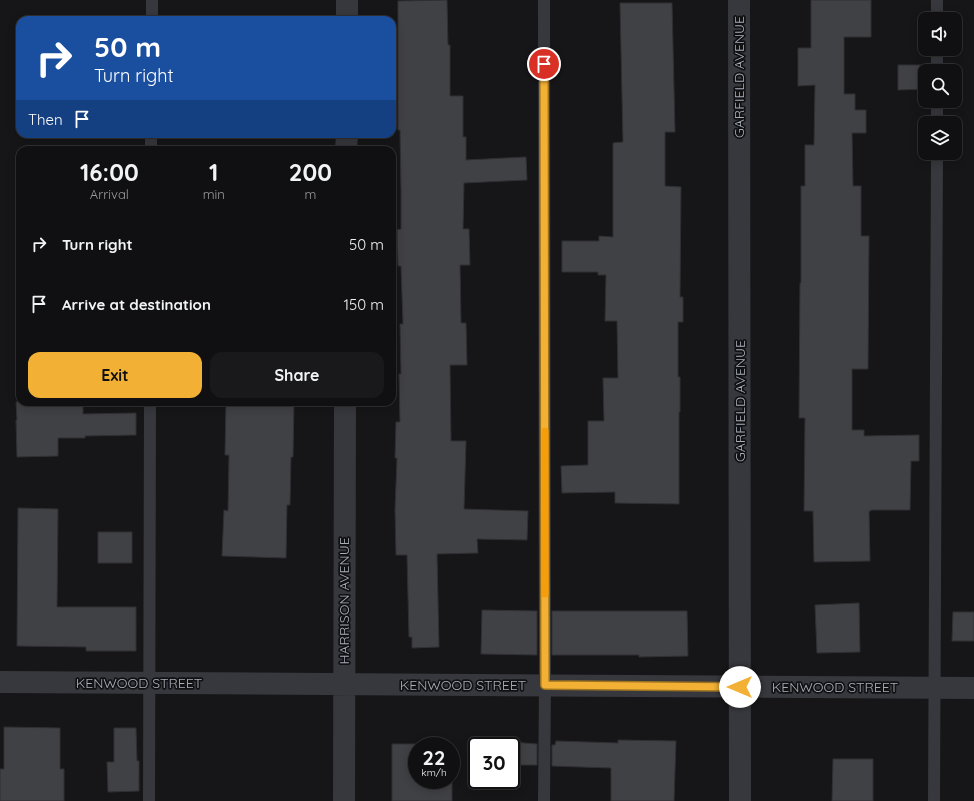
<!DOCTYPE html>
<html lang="en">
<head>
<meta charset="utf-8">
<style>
	:root { --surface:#101012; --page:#19191b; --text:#f1f3f6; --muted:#9c9d9f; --line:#303032; --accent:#f2b134 }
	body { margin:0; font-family:Quicksand,sans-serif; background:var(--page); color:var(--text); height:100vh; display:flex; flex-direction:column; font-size:15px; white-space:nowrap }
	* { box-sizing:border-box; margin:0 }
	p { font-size:13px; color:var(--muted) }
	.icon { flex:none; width:22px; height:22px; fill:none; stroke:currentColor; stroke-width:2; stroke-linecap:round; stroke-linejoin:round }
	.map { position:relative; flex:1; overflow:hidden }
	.sheet { position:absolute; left:16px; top:146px; width:380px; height:260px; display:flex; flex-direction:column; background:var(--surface); border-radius:12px; box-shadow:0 2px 10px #0003,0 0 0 1px var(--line) }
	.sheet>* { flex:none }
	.banner { position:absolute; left:16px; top:16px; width:380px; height:122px; border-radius:12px; box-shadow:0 2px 10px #0003,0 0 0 1px var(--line); background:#1a4fa0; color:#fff; overflow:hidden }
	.controls { position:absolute; left:918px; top:12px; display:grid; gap:8px }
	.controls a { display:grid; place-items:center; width:44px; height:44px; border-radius:8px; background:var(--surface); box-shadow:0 2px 10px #0003,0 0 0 1px var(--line); font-size:20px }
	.speed { position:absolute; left:408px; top:737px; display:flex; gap:8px; font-size:20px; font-weight:700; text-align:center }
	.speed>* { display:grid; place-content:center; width:52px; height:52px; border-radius:50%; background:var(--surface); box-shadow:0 2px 10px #0003,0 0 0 1px var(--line); line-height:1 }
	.speed small { font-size:10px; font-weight:400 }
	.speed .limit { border:2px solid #111; border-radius:6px; background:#fff; color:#111 }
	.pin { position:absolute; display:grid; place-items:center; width:34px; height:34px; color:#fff; margin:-17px; border:2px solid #fff; border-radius:50%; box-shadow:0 1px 4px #0007 }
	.me { position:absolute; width:44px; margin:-22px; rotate:270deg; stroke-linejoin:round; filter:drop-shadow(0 0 3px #0008) }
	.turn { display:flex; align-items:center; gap:14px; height:84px; padding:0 12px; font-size:18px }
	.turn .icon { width:52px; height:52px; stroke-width:2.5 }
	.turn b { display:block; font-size:28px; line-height:34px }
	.then { display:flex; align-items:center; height:38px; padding:0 12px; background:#0003; gap:8px; font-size:15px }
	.eta { display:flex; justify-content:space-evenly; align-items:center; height:68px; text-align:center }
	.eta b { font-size:24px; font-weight:700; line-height:28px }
	.primary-button { display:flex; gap:8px; margin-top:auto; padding:8px 12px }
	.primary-button a { flex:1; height:46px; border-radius:12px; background:var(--accent); color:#111; font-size:16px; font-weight:700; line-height:46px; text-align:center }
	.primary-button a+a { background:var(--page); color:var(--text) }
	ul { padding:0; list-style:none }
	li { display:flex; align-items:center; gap:12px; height:60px; padding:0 12px }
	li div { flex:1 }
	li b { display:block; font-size:15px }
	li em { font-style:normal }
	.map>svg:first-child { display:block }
	.building { fill:#404145; stroke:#303034; fill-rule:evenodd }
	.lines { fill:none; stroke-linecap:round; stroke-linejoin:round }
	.service { stroke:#37383d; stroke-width:12 }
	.minor { stroke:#37383d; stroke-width:22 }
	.route-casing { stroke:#9d7322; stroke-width:10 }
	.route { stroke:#f2b134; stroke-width:7 }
	.slow { stroke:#f59e0b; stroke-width:7 }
	.labels { text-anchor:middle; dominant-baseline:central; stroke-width:3.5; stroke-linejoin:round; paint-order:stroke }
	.street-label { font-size:14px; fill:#a8adb8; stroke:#111113 }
</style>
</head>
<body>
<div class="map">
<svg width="974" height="801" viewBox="0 0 974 801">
	<rect width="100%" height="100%" fill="#161618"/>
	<path class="building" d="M447,0l1,45h2v51h13v41h3v23l60,-3 1,23 -63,3 -1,46h6l1,36h-10l1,58h5l1,42h-17l1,76h15l-2,68 64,2 -1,29 -50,-1 1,14 -41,1 2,93 -27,1v-11h-3l-2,-82h-11l-1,-45 2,-52h-2l1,-36h4l-1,-48h2l-1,-50h3l-2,-58h-3l-1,-36 4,-1v-37l-1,-62h-2v-129z
		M811,0h60v37h-27v57h11v16h11v23h-14l1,53h8v50h8l-1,133h-16v61h12v6l55,-1v26h-8l-1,49h-39v1h-2l1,50 -56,1 -1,-51h-9l1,-93h-6l1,-135h1v-97h4v-41h9l1,-60 -17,1v-38h13z
		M620,3h52l3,129h-10v54l16,1 -1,110h3v25h-5v55h2v35h-1v92l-64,-1v-11l-53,1 -1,-27 27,-1v-44h16l-1,-43h15l-1,-57h-12l1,-46h-8v-3h-36v-31h37v-5l14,1v-94l10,-1z
		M898,65h26l1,24 -27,1z
		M16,402h67v12l53,-1v22l-51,1v2h-27v18l-41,1 -1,-37h1z
		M226,402h68l-1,55h-2l-1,48h-3l-1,53 -64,-2 2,-46 4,1 1,-56h-4z
		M18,508l40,1 -1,98h79v44h-50v-4l-69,-1z
		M98,532h34v31h-34z
		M859,603l1,49 -43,1 -2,-48z
		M482,610l55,1v44l-56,-1z
		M552,611h135l1,45 -49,1v-2h-87z
		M953,612h21v29h-22z
		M4,727l56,1v41h4v32h-64v-32h4z
		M114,728h22l1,33h2v30l-31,1 -1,-30h7z
		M618,740l58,1 -2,60h-63v-33l-59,-2v-21h3l1,-4 62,2z
		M512,742l25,2v21h-26z
		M392,744h60v57h-60zM417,746h34v34h-34z
		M833,759h40v42h-41z"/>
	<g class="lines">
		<path class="service" d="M937,19v-19
			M152,20v-20
			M937,71v-22
			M937,123v-22
			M151,150v-16
			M149,801l1,-399
			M544,801l1,-116 -1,-685
			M934,801l3,-648"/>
		<path class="minor" d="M739,0l1,801
			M347,20v-20
			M346,150l1,-16
			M0,682l974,6
			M344,801l1,-399"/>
	</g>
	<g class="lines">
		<g class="route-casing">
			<path id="route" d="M544,64l1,621 195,2"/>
		</g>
		<use href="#route" class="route"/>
		<path class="slow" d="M545,431v163"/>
	</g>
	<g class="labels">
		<g class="street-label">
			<text transform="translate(739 77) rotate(-90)">GARFIELD AVENUE</text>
			<text transform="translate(740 401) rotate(-90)">GARFIELD AVENUE</text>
			<text transform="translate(344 601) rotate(-90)">HARRISON AVENUE</text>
			<text x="139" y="683">KENWOOD STREET</text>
			<text x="463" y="685">KENWOOD STREET</text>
			<text x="835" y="687">KENWOOD STREET</text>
		</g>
	</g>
</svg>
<div class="controls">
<a><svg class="icon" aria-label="sound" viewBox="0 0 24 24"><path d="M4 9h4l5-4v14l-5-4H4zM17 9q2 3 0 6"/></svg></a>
<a><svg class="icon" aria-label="search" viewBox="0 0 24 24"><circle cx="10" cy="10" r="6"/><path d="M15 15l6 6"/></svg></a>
<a><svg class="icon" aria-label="layers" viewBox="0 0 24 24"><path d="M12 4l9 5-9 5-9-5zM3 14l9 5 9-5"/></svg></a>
</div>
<div class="speed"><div>22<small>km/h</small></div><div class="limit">30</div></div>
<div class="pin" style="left:544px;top:64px;background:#d93025"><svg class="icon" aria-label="arrive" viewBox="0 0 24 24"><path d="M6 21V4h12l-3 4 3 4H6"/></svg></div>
<svg class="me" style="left:740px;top:687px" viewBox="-20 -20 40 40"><circle r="19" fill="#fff"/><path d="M0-13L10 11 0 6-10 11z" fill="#f2b134"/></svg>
<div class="banner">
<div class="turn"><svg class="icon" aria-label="right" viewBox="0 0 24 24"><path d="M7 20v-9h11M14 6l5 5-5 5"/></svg><div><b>50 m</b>Turn right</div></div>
<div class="then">Then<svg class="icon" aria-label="arrive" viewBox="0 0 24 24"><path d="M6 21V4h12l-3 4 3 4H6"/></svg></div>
</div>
<section class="sheet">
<div class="eta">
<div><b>16:00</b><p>Arrival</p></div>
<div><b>1</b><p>min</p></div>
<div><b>200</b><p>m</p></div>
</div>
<ul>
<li><svg class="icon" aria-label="right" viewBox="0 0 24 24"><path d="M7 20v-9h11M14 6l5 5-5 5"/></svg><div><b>Turn right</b></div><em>50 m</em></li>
<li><svg class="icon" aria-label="arrive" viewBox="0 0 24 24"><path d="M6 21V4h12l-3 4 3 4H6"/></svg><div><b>Arrive at destination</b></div><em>150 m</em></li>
</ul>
<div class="primary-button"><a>Exit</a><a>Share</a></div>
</section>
</div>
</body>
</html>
